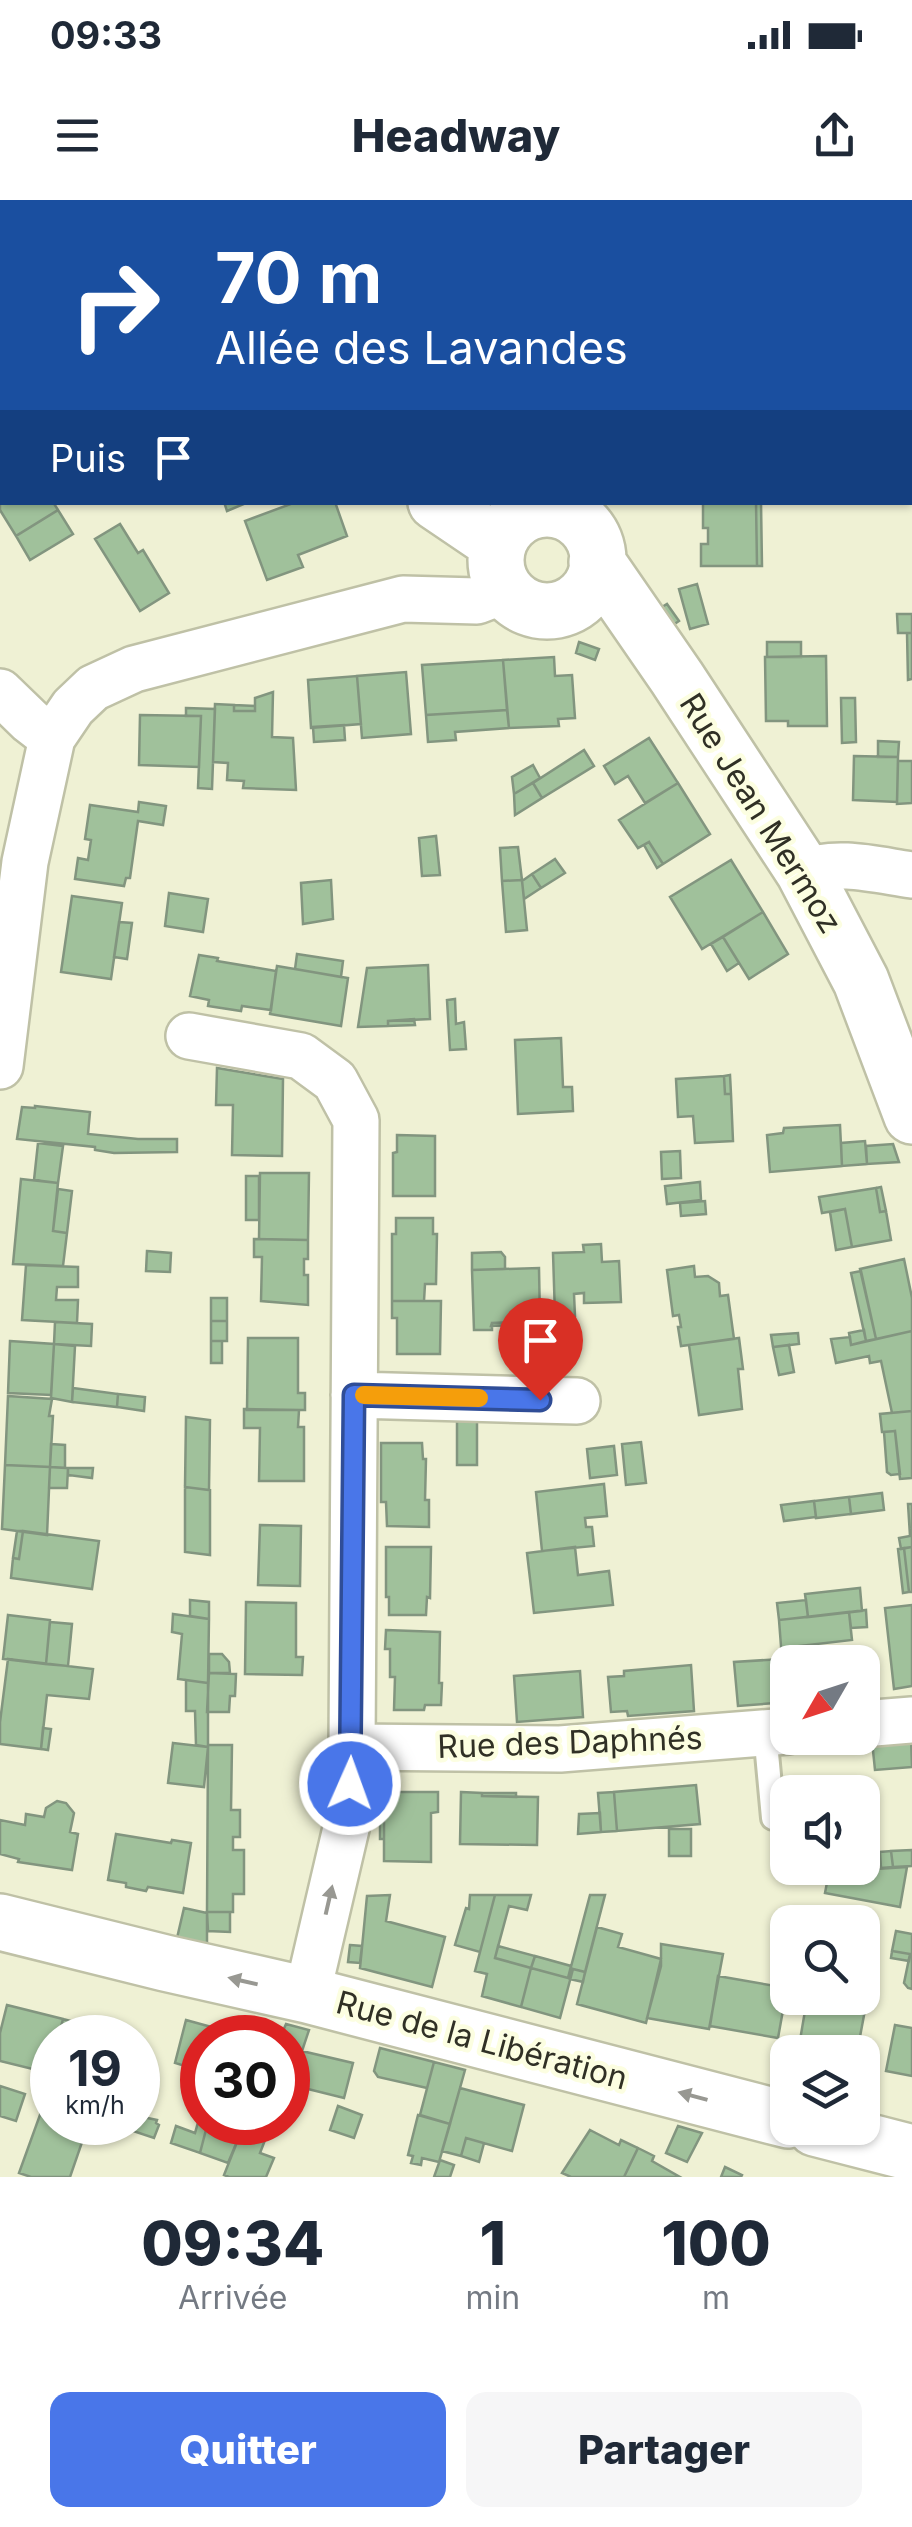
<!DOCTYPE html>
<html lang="fr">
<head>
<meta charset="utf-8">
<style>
	:root { --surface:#fff; --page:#f6f6f7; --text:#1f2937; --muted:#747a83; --accent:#4976e9 }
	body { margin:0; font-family:Inter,sans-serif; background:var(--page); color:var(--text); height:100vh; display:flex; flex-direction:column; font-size:38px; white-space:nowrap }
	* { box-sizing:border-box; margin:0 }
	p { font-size:32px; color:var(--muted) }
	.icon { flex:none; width:55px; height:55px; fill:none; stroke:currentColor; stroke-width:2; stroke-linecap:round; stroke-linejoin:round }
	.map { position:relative; height:1977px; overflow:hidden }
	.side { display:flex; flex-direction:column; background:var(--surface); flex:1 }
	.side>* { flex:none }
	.banner { position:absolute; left:0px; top:0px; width:912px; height:305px; box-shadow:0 2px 8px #0004; background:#1a4fa0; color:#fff; overflow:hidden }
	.needle { width:65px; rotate:231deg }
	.tools { position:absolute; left:770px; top:1445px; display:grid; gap:20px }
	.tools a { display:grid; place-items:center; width:110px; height:110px; border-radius:20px; background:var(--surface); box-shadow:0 2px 8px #0004; font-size:50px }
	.speed { position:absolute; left:30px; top:1815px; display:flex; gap:20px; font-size:50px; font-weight:700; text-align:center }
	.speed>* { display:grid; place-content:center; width:130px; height:130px; border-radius:50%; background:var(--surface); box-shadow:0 2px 8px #0004; line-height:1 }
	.speed small { font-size:25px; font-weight:400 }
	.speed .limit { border:15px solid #d22; background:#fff; color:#111 }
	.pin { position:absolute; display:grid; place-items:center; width:85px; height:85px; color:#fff; margin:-102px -42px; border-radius:50% 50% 50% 0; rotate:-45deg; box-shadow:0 0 10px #0007 }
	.pin .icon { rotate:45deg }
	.me { position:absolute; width:110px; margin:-55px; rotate:2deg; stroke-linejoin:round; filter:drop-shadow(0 0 8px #0008) }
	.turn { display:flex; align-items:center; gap:35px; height:210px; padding:0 50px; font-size:45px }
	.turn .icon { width:130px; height:130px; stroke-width:2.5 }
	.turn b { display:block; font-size:70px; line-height:85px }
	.then { display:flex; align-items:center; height:95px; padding:0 50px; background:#0003; gap:20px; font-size:38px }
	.eta { display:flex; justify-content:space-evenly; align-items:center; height:170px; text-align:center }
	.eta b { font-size:60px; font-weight:800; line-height:70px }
	.primary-button { display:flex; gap:20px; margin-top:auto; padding:20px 50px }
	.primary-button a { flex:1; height:115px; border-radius:20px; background:var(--accent); color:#fff; font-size:40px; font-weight:800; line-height:115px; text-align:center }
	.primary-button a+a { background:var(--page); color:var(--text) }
	.status { display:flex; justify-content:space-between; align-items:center; height:70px; padding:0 50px; background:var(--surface); direction:ltr }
	.status svg { height:28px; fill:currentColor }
	header { display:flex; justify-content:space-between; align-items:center; height:130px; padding:0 50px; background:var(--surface); font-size:45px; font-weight:800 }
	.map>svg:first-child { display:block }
	.building { fill:#a0c19b; stroke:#82957f; stroke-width:2.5 }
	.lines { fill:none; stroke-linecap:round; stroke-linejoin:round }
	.lane-casing { stroke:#bfc1a6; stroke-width:28 }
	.street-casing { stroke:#bfc1a6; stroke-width:50 }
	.secondary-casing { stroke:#bfc1a6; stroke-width:60 }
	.lane { stroke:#fff; stroke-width:22 }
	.street { stroke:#fff; stroke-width:45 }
	.secondary { stroke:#fff; stroke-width:55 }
	.oneway { fill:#989892 }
	.route-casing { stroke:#2f4d97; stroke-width:25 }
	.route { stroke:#4976e9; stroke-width:18 }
	.slow { stroke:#f59e0b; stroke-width:18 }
	.labels { text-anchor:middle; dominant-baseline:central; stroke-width:9; stroke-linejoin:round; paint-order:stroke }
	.street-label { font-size:32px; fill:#303025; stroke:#fcfee1 }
</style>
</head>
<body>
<div class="status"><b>09:33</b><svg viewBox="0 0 49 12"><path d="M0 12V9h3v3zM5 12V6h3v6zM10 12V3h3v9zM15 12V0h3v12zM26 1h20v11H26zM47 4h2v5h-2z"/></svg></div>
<header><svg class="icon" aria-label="menu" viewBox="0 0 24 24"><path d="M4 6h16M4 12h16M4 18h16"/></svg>Headway<svg class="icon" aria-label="share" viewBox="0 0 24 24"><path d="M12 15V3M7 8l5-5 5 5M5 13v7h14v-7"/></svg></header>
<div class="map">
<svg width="912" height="1977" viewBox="0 0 912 1977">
	<rect width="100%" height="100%" fill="#eff1d4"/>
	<path class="building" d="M333,0h46l1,2h-46z
		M658,0h43v2h-43z
		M2,298v4h51l5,8 -42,26 -16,-26v-11z
		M224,302h20v2l-17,7z
		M296,302h39l12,34 -49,19 5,12 -36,13 -22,-59z
		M703,302h53l1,64h-56v-22h7v-16h-5z
		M756,302h5l1,64h-5z
		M58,310l15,24 -43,26 -14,-24z
		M120,324l18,29 5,-3 26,43 -29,18 -45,-72z
		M697,384l11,40 -18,5 -11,-40z
		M667,404l12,17 -9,6 -13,-17z
		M897,414h15v19h-14z
		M907,433h5v46l-4,1z
		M579,442l20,7 -4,11 -19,-7z
		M767,442h34v15h-34z
		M826,456l1,70h-39v-5h-22l-1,-64z
		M554,457l1,19 17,-1 3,43 -17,1 1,7 -50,2 -6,-68z
		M503,460l4,50 -81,5 -4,-50z
		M406,472l5,62 -49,4 -5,-62z
		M357,476l4,48 -50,4 -3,-48z
		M273,492l-1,45 21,1 3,52 -53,-2 1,-7 -17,-1 1,-17 -15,-1 2,-58 19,1v6h21v-13z
		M841,498h14l1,44 -14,1z
		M234,505l21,1v5h-21z
		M186,508l29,1 -3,80 -14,-1 3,-72h-15z
		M507,510l2,18 -54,4 1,8 -28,2 -2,-27z
		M140,515l61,1 -2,51 -60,-2z
		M344,525l1,15 -31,2 -1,-15z
		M649,538l29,45 -33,20 -17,-27 -13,8 -11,-18z
		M878,541l21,1 -1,15h-20z
		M584,550l10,16 -52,32 -9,-15z
		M854,556l44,1 -1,45 -44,-2z
		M898,561h14v42l-15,1z
		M533,565l7,13 -26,16 -2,-17z
		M533,583l9,15 -27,17 -1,-21z
		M678,583l32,51 -47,30 -14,-22 -11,6 -19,-28z
		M139,602l27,4 -3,19 -25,-4 -8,57h-4l-2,8 -49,-7 3,-21 10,2 3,-20 -6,-1 5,-34 48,7z
		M436,636l4,39 -18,1 -3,-38z
		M649,642l14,22 -6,4 -13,-23z
		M518,647l4,33 -20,1 -2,-33z
		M555,659l10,14 -24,15 -9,-14z
		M731,660l32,52 -61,37 -32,-52z
		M532,674l9,14 -17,11 -2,-18z
		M331,680l2,39 -30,5 -2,-41z
		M522,680l5,50 -21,2 -4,-51z
		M169,693l39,6 -5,33 -38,-6z
		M72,696l50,7 -11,76 -50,-7z
		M763,712l25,42 -39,25 -26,-42z
		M119,722l13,1 -5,36 -13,-2z
		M723,737l16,26 -12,8 -16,-27z
		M297,754l46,7 -2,16 -46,-8z
		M199,755l19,3 -1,3 59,10 -5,39 -29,-4 -1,5 -33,-5 1,-6 -19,-4z
		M428,765l2,54 -42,2v5l-30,1 9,-59z
		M277,766l71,12 -7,48 -71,-12z
		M455,799l1,25 8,-2 2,27 -16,1 -3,-50z
		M414,819l1,6 -27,1v-5z
		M561,838l2,49h9l1,24 -55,3 -3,-74z
		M217,868l66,11 -1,77 -50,-1 1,-50h-17z
		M730,875l1,19h-6l-1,-18z
		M724,876l1,18h6l2,47 -38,2 -2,-27 -15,1 -2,-38z
		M35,906l55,6 -2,22 50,5h39v13l-63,1 -19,-3v-3l-78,-8 5,-32 13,1z
		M840,925l2,41 -72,6 -3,-37 16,-2 1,-5z
		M397,935l38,1v60h-42v-43l4,-1z
		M865,941l2,23 -25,2 -1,-23z
		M38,943l25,3 -5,37 -24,-3z
		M893,944l6,18 -32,2 -1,-18z
		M680,951l1,27 -19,1 -1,-27z
		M260,973h49l-1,67 -49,-1z
		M246,976h13v44h-13z
		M21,979l37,4 -5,48 14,2 -4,33 -50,-2z
		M700,982l1,18 -34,4 -2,-18z
		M881,987l5,24 -6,1 -4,-24z
		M876,988l4,24 6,-1 5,29 -39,7 -7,-38 -23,4 -3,-16z
		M58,989l14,2 -5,42 -14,-2z
		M705,1001l1,13 -25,2 -1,-13z
		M845,1009l7,38 -16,3 -6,-38z
		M396,1018h37v16h4l-1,50h-11l-1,17h-32v-67h4z
		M254,1039l54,1v19h-4v16h4v30l-47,-4 1,-44h-8z
		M601,1044l1,18 17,-1 2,41 -37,1v-10l-10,1 1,22h-20l-2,-63 31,-1 -1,-7z
		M147,1051l24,2 -1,19 -24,-1z
		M501,1052l4,5v12l-33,1v-17z
		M904,1059l8,39v33l-36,8 -16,-70z
		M26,1065l52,2v20h-21l-1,13h22l-1,23 -55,-3z
		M694,1066l1,11 13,-1 11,7 1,13 8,-1 6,44 -53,7 -3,-19h3l-2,-12 -6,1 -6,-46z
		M539,1068l1,53 -48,2v7h-18l-2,-60z
		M861,1071l15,68 -10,2 -15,-68z
		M211,1098h16v23h-16z
		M392,1101h49l-1,53h-43v-36h-5z
		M211,1121h16v20h-16z
		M55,1122l37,2 -1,22 -37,-2z
		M521,1122v3l-30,1 1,-3z
		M864,1130l2,11 -15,4 -2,-12z
		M912,1131v80l-20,2 -11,-52 -11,2 -1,-7 -33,7 -5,-24 19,-2 1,8z
		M798,1133l1,11 -26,3 -2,-12z
		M248,1138h50v55h7v17h-58z
		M739,1138l4,31h-5l4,40 -43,6 -10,-70z
		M10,1141l44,3 -3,51 -43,-2z
		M211,1141h11v22h-11z
		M54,1144l21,2 -3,56 -21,-4z
		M789,1145l5,27 -15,3 -6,-28z
		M73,1188l45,6 -1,13 -45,-5z
		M118,1194l27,3 -1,14 -27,-4z
		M8,1196l44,3 -3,17h4l-3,51 -45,-2z
		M244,1209l55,1 -1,17h6v54h-45l1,-53h-16z
		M477,1211v54h-20v-53z
		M912,1211v67l-12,1 -5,-48 -13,1 -2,-18z
		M186,1217l24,3 -1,70 -24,-3z
		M895,1231l5,43 -9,1 -4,-3 -3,-40z
		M641,1242l5,41 -20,2 -4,-41z
		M381,1243h41l1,16h3l-1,41h4v27l-42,-1 -1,-24h-5z
		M51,1244l14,1v23l-15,-1z
		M614,1246l3,29 -27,3 -3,-29z
		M5,1265l45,2 -3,68 -45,-6z
		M50,1267l18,1 -1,20h-18z
		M68,1268h25l-1,10 -24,-3z
		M604,1284l3,32 -22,2 1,9h6l2,19 -52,5 -6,-59z
		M185,1287l25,3v65l-25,-3z
		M882,1293l2,17 -33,4 -2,-17z
		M849,1297l2,17 -35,4 -2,-17z
		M814,1301l2,16 -32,4 -3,-16z
		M908,1304h4v43l-11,2 -2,-11 11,-2z
		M260,1325l41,1 -1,60 -42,-1z
		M17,1331h6l-4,28 -6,-1z
		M23,1331l76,10 -7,48 -81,-11 2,-20 6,1z
		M386,1347h45l-1,51 -3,-1 -1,18h-37v-18h-3z
		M575,1347l3,28 31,-4 4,34 -79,8 -7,-60z
		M912,1347v45h-3l-5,-44z
		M904,1348l5,44 -6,1 -5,-44z
		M860,1388l2,23 -54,6 -3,-23z
		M190,1400l19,2v17l-19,-3z
		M806,1400l2,17 -29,3 -2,-17z
		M246,1402l50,1v54h7l-1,18 -57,-1z
		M912,1405v81l-18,3 -9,-81z
		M866,1410l1,17 -16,1 -2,-16z
		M849,1412l3,28 -53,6 2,16h-13v40l-50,4 -4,-44 48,-3 -3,-39z
		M173,1414l36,5 -1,64 -30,-4 4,-45 -10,-2z
		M8,1415l42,5 -4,44 -43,-5z
		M50,1422l22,2 -4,42 -22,-2z
		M386,1430l54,2 -1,51h3l-1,22h-16l-1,5h-30l1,-33h-5v-28h-5z
		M209,1454h13l7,8 1,11h-21z
		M8,1459l85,10 -4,30 -42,-4 -6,54 -41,-5v-22z
		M691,1465l3,46 -66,5 -1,-5 -16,1 -3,-35 16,-1v-5z
		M580,1471l3,46 -66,5 -3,-46z
		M209,1473l27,1 -1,22h-5l-1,16h-22z
		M186,1480l22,3v64l-12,-2 -1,-34h-9z
		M43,1528l8,1 -3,21 -7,-1z
		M911,1538l1,29 -37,3 -3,-29z
		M173,1543l35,4 -4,40 -36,-4z
		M208,1545h24l-1,65h9v27h-7v13h11v44h-11v18h-26z
		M696,1585l4,39 -83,7 -3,-39z
		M377,1592h61v20l-7,1v49l-47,-1v-50h-7z
		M461,1592l21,1v3l56,1 -1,48 -77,-1z
		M614,1592l3,39 -16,1 -3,-39z
		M482,1593h34v4l-34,-1z
		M57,1601l9,2 8,10 -4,19 8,2 -6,36 -54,-8 1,-3 -19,-5v-34l25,5 1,-11 18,3 2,-9z
		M380,1611h4v28h-4z
		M600,1613l1,19 -23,2 1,-20z
		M669,1629h22v27h-22z
		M116,1634l55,9 1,-3 19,3 -8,50 -35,-6 -2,4 -20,-4v-4l-18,-3z
		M912,1650v16l-19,1 -2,-16z
		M891,1651l2,16 -12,1 -1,-16z
		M907,1667l-7,40 -75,-14 4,-21z
		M390,1695l-4,26 59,16 -13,50 -72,-19 7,-72z
		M470,1695h25l-15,57 -25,-7 11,-37 3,1z
		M495,1695h36l-4,15 -18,-4 -14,52 36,10 -10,39 -39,-11 5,-22 -12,-3z
		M590,1695h15l-20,77 -12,-3 -13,49 -39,-11 10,-39 37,10z
		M184,1708l23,5v32l-30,-7z
		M207,1712h23v20l-22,-1z
		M597,1727l25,7 -4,13 43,12 -15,64 -69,-19z
		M896,1731l16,3v55l-4,-1 -4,-5 6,-29 -18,-3z
		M661,1744l62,10 -14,75 -62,-11 14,-52z
		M350,1745l12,1 -2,17 -12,-1z
		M498,1746l37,10 -4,12 -36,-10z
		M892,1751l18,3 -1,7 -18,-3z
		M535,1756l36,10 -3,12 -37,-10z
		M573,1769l12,3 -2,10 -13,-3z
		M718,1776l69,12 -9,50 -68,-12z
		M862,1777l9,1 -12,64 -5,-1 -3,11h-53l8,-47 32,6 3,-13h21z
		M7,1805l56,14 -5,19h-6v22l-3,13 -49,-12v-28z
		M63,1819l30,8 -2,11h-33z
		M186,1820l47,13 -1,5h-30v33l-27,-8z
		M286,1824l23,6 -7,21 51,12 -9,35 -40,-10 -6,19 -10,-3v-66h-8z
		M895,1825l17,3v48l-26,-5z
		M380,1848l54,14 -7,26 -49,-11 -4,-6z
		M434,1862l31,8 -15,54 -30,-9z
		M0,1886l25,8 -9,27 -16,-5z
		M460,1888l64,17 -12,46 -46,-13 -5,18 -19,-5z
		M45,1901l7,2v19h37l-19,55h-39l-12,-4z
		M338,1906l24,9 -8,23 -24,-8z
		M202,1908v14h6l-8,31 -29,-10 5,-17 19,7z
		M418,1915l32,9 -11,38 -17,-4 -1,7 -10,-2 2,-7 -5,-1z
		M138,1916l19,4 -1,3 3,2 -5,13 -21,-7z
		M208,1922h22l13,5 -15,36 -28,-10z
		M245,1922h27l-12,31 14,5 -8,19h-37l-5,-2z
		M678,1926l24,7 -15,29 -21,-9z
		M590,1930l29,15 2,-5 17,8 -14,29h-53l-9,-4z
		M466,1938l18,5 -5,19 -18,-6z
		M638,1948l16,8 -2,5 28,16h-56z
		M440,1960l14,5 -4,12h-16z
		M725,1967l17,8 -1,2h-20z"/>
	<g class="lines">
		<g class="lane-casing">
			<path id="lane" d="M141,2l5,-2
				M0,70l2,-2
				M765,1532l8,86"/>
		</g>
		<g class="street-casing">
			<path id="street" d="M0,255l2,-2
				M0,492l30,29 22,17
				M804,672c33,-13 73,-2 108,3
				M189,836l112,20 34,25 21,39 -4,627 -4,73 -41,175
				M0,866l25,-204 27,-124 21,-31 20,-19 41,-19 269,-70 74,2 29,-11
				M354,1195l223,6
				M862,1524l50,-4
				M352,1547l208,2 228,-18"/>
		</g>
		<g class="secondary-casing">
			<path id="secondary" d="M287,0l1,2
				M572,0l1,2
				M436,302l62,42
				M496 360a51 51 0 1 1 102 0a51 51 0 1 1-102 0Z
				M597,362l80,116 127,194 57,109 51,135
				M0,1722l165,41 142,32 481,125
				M815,1928l97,25"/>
		</g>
		<use href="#lane" class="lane"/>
		<use href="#street" class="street"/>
		<use href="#secondary" class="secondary"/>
	</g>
	<defs><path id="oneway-solid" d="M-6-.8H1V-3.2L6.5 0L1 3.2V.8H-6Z" transform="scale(2.5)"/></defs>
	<g class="oneway">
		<use href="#oneway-solid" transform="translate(329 1700) rotate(-77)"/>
		<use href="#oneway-solid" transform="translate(243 1781) rotate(-167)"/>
		<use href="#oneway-solid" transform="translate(693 1896) rotate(-165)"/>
	</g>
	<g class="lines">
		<g class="route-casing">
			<path id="route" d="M350,1584l4,-389 186,5"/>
		</g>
		<use href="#route" class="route"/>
		<path class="slow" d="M364,1195l115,3"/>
	</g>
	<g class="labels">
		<g class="street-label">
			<text transform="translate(761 613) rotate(58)">Rue Jean Mermoz</text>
			<text transform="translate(570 1542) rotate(-2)">Rue des Daphnés</text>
			<text transform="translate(482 1840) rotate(15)">Rue de la Libération</text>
		</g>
	</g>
</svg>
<div class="tools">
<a><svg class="needle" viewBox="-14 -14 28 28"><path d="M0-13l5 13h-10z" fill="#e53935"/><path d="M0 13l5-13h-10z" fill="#747a83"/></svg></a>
<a><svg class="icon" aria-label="sound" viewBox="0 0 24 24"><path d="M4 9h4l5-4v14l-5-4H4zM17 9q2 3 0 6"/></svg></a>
<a><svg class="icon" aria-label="search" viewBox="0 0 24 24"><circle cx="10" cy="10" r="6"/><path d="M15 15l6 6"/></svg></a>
<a><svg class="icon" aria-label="layers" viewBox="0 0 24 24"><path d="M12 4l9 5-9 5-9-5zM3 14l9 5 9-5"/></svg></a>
</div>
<div class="speed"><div>19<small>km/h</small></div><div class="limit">30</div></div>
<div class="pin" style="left:540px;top:1200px;background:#d93025"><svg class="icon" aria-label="arrive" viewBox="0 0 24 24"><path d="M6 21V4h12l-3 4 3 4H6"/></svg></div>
<svg class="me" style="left:350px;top:1584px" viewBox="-20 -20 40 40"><circle r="17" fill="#4976e9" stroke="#fff" stroke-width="3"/><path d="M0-11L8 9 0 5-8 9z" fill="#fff"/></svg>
<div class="banner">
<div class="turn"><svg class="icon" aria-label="right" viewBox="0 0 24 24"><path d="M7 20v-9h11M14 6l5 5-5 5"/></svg><div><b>70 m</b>Allée des Lavandes</div></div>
<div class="then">Puis<svg class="icon" aria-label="arrive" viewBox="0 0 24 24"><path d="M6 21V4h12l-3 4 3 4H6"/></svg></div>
</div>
</div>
<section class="side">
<div class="eta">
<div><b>09:34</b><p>Arrivée</p></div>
<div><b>1</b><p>min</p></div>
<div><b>100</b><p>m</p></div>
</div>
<div class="primary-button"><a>Quitter</a><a>Partager</a></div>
</section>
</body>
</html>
